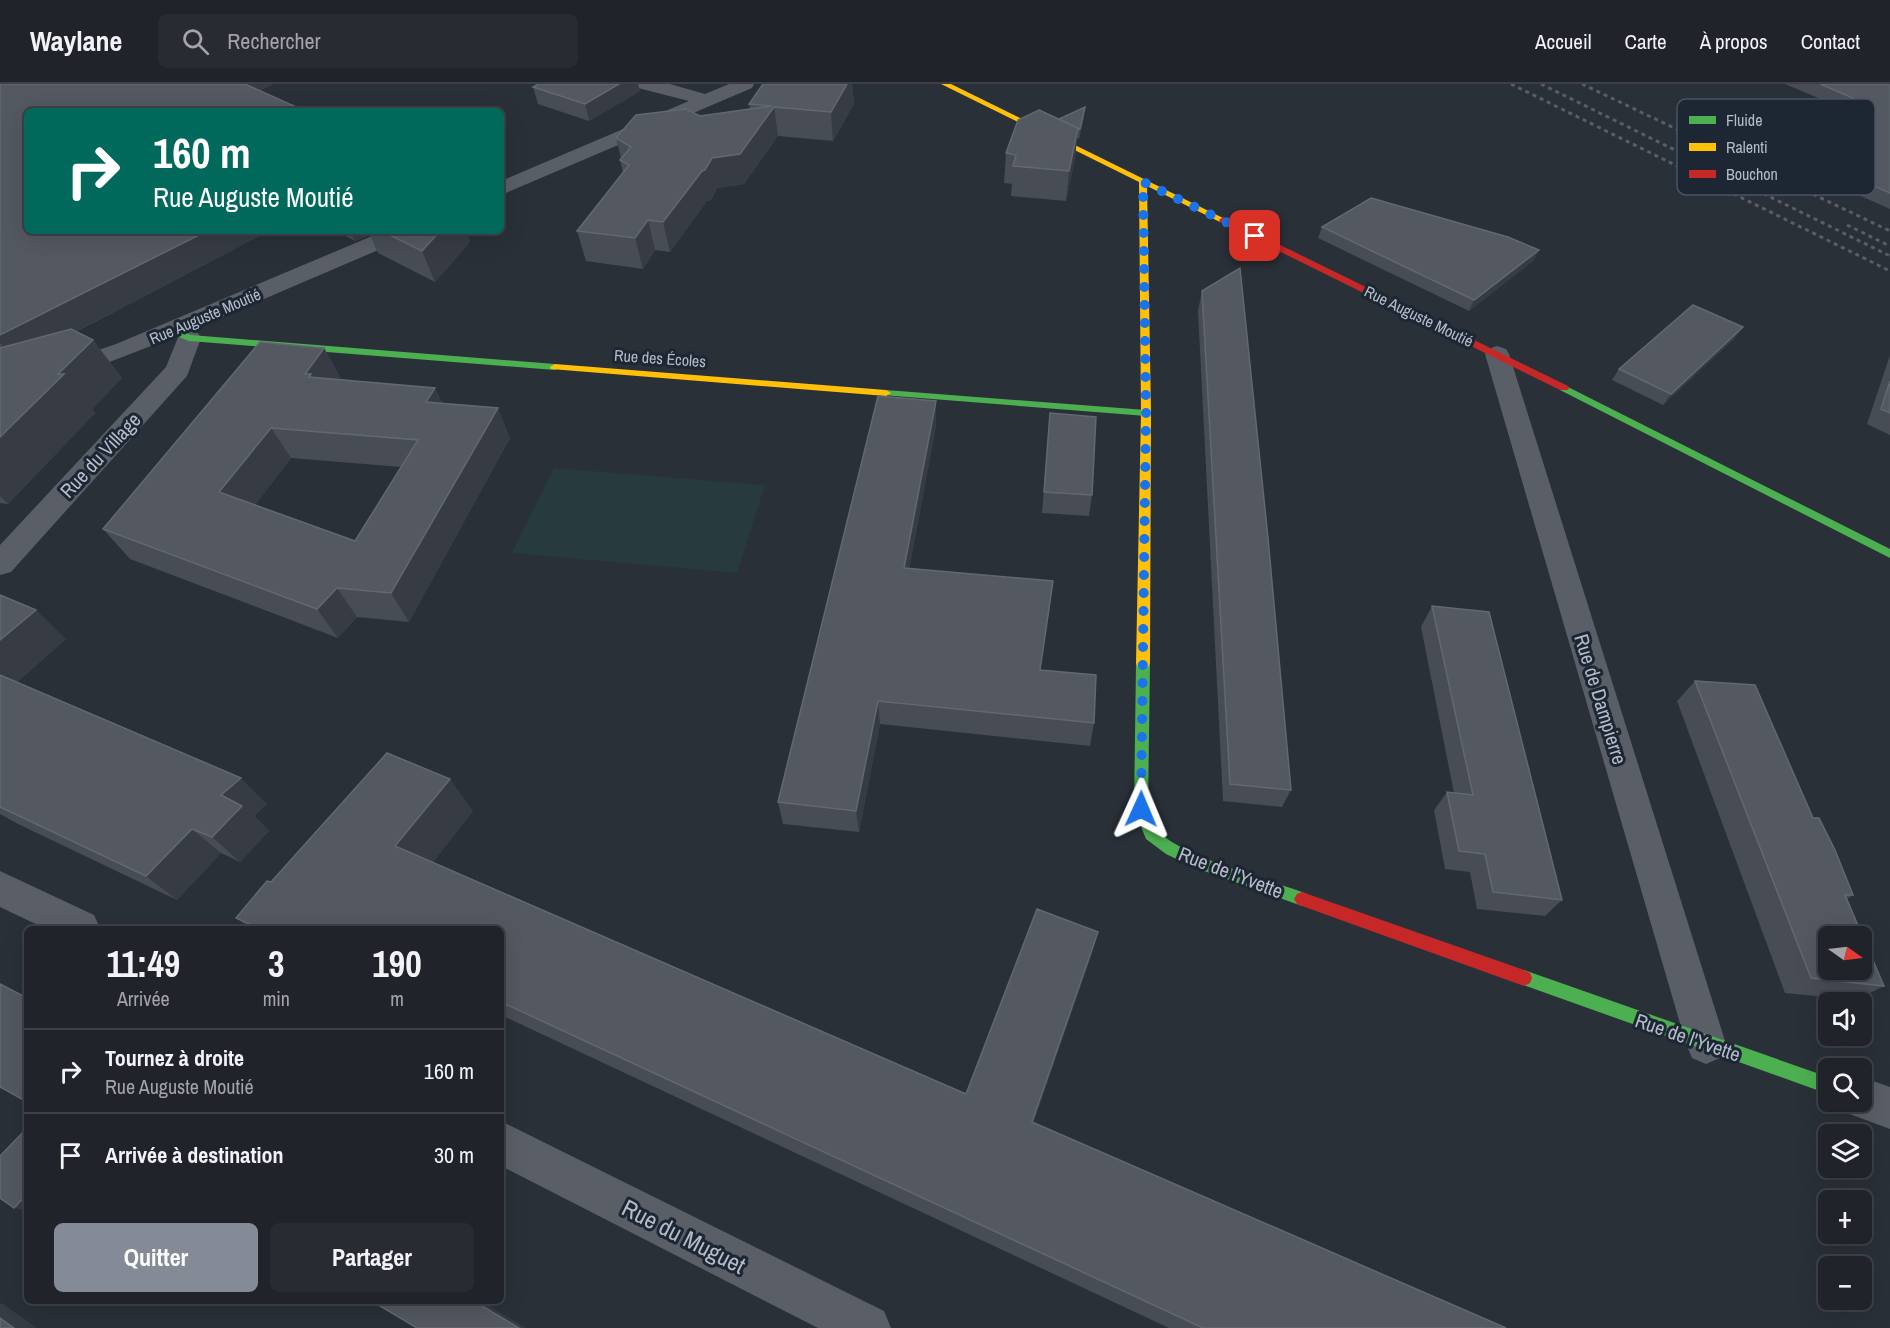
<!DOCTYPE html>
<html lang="fr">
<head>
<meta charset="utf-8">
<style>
	:root { --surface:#20242a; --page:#282c32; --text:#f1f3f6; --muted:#a2a4a8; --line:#3d4147; --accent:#848b96 }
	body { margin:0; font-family:"Archivo Narrow",sans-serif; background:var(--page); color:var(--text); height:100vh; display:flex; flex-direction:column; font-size:22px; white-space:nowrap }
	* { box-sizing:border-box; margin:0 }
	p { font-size:20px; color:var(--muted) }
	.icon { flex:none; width:33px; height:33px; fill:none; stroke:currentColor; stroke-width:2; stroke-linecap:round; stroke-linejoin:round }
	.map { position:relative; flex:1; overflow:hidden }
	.sheet { position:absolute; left:24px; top:842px; width:480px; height:378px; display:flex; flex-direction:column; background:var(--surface); border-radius:9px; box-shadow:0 6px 24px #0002,0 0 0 2px var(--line) }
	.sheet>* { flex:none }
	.top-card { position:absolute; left:24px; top:24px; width:480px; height:126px; border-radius:9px; box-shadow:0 6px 24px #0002,0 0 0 2px var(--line); background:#00695c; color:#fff; overflow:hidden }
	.needle { width:39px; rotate:104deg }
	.tools { position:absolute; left:1818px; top:842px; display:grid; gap:12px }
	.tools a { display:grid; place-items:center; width:54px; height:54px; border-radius:9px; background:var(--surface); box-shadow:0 6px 24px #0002,0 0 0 2px var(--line); font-size:30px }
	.pin { position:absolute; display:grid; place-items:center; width:51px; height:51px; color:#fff; margin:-26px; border-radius:12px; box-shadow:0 3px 9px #0006 }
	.me { position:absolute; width:66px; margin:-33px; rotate:1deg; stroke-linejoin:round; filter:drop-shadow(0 0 4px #0008) }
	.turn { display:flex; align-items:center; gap:21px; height:126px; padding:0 30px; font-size:27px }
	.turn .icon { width:78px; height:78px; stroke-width:2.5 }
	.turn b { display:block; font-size:42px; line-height:51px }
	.eta { display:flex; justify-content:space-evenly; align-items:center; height:102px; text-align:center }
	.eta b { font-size:36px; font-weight:800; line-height:42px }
	.action { display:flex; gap:12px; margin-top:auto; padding:12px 30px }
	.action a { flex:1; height:69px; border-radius:9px; background:var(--accent); color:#fff; font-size:24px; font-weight:800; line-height:69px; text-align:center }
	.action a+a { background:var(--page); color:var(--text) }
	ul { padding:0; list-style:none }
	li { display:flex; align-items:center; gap:18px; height:84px; padding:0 30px; border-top:2px solid var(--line) }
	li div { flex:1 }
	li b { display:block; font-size:22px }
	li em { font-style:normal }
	header { display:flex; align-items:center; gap:36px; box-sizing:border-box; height:84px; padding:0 30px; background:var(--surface); border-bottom:2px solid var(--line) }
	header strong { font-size:28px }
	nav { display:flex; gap:33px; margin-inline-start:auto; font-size:21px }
	.search { width:420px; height:54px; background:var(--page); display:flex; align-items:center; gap:15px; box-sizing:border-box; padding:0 21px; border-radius:9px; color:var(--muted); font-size:22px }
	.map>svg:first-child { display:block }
	.green { fill:#273a3e }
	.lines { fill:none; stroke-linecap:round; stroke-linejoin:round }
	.street { fill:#5a5e66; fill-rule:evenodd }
	.fast { fill:#4caf50; fill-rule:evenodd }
	.slow { fill:#ffc107; fill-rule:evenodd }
	.jam { fill:#c62828; fill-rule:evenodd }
	.rail { stroke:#595d64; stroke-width:3; stroke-dasharray:4 4; stroke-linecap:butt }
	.wall { fill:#474c55; fill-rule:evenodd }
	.shaded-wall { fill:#373c44 }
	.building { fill:#535861; stroke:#626872; stroke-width:1.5; fill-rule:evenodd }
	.route { stroke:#1a73e8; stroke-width:10; stroke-dasharray:0 18 }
	.labels { text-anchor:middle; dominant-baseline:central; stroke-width:6; stroke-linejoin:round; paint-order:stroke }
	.far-street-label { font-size:16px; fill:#b4bcc9; stroke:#1d2633 }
	.street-label { font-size:20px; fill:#b4bcc9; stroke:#1d2633 }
	.near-street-label { font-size:24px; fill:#b4bcc9; stroke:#1d2633 }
	.key { fill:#1d2633; stroke:#4a5360; stroke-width:1.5 }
	.key-label { font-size:16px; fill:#b4bcc9 }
</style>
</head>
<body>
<header>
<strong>Waylane</strong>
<div class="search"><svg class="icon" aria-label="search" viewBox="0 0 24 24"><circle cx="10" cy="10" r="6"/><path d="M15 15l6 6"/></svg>Rechercher</div>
<nav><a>Accueil</a><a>Carte</a><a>À propos</a><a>Contact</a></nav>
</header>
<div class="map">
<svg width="1890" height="1244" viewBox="0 0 1890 1244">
	<rect width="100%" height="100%" fill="#2a3038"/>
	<path class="green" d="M554,384l211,17 -28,88 -225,-20z"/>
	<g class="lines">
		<path class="street" d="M636,0h34l35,10 24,-10h25l-2,4 -251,107v-14l188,-80 -51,-13z
			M384,147h30l-3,5 -222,95 9,2 3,5 -14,38 -176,196 -11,3v-30l166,-178 13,-32 -90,35 -89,23v-16l72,-18 44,-15z
			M1497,262l9,3 3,5 217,690 -6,14 -14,6 -14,-6 -6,-14 -201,-690 3,-5z
			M0,787l94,44 6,13h-56l-44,-21z
			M1862,993l28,10v42l-43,-16 -5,-12h20z
			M501,1037l383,190 7,17h-73l-317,-162z"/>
		<path class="fast" d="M173,244l18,7 364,29 5,3 -5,3 -366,-29 -20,-8 -1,-2z
			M1564,301l326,164v9l-330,-168v-4z
			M886,306l260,20 5,3 -5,3 -264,-21 -1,-2z
			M1143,574l7,5 -2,146c3,6 5,16 9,21 24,27 114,50 150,64l3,5 -3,5 -5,2 -109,-39 -27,-13 -20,-15 -12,-30 2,-146z
			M1524,886l304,107v17l-310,-111 -2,-5 2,-5z"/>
		<path class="slow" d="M941,0h10l276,136 -7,2 -73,-36 4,227 -1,250 -2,4h-10l-2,-4 5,-250 -2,-231z
			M555,280l331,26 5,3 -5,3 -335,-27 -1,-2z"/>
		<path class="jam" d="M1223,133l345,169 1,2 -1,2h-8l-340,-168 -1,-2z
			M1302,808l222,78 6,3 2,5 -2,5 -6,3 -222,-80 -5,-2 -3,-5 3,-5z"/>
		<path class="rail" d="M1511,0l379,187
			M1541,0l349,172
			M1582,0l308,147
			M1847,141l43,21"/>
	</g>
	<path class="wall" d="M0,0h273l-14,7 -232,140h242l-193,101 17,8 29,38 -30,31 3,4 -87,91 -8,-1z
		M763,0h89l2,20 -21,37 -55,-5 -34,48 -27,4 -6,12 -4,1 -37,51 -15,-2 -12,19 -57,-8 -9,-30 46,-58 -3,-13 1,-2 -5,-20 84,-22 50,-7 -1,-5z
		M1785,0h105v125l-45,-20 2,-3 -56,-26 3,-4 -28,-13 8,-12 61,-26z
		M533,3l107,4 -51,30 -51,-17z
		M1084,34l-5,21 -2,-1 -2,20 -9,43 -55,-5 1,-12 -8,-1 2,-30 53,-33z
		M1322,143l217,23 -6,11 -64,50 -151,-73z
		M336,147h130l4,11 -35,40 -57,-29 -8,-18 -15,6z
		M1202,207l89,499 -9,17 -59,-6 -25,-490z
		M1735,254l-72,67 -51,-25 7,-11z
		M324,264l17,31 102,24 67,35 -101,184 -52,-5 -19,21 -208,-79 -27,-30zM291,374l110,9 -46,74 -100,-36z
		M1890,271v80l-23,-11z
		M936,317v25l-27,143 141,37 -10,64 54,53 -4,23 -210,-22 -21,108 -76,-8 -5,-22z
		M1050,329l42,82 -3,21 -47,-3z
		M0,511l66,44 -49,43 250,122 -13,12 15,15 -29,31 -19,-9 -44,47 -159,-76 -18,-10z
		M1432,522l130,294 -17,16 -68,-7 -7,-37 -25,-3 -11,-59 13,-18 7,1 -33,-166z
		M1695,597l118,137 40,77 -6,4 37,87 -28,14 -71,-7 -108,-292z
		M473,727l-40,51 533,232 132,-162 -8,27 -57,164 473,205h-337l-668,-313v-87h-251l-14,-10 35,-36z"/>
	<path class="shaded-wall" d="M232,0h41l-33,16z
		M619,0h19l2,7 -51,30 -4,-17z
		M847,0h5l2,20 -21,37 -2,-29z
		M774,23l4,29 -34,48 -27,4 -6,12 -4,1 -37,51 -7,-30 49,-64z
		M1085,23l-1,11 -5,21 1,-10z
		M1078,44l-3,30 -9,43 3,-30z
		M648,136l7,30 -12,19 -8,-31z
		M207,147h62l-253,132 -16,-20v-8z
		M350,147h18l2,4 -15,6z
		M440,147h26l4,11 -35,40 -13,-31z
		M1539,166l-6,11 -64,50 5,-11z
		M1743,243l-8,11 -72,67 8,-11z
		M93,256l29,38 -30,31 3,4 -87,91 -8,-8v-59l58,-63z
		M324,264l17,31 -15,21 -21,-26z
		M435,304l15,30 -24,-16z
		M936,317v25l-31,167 -1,-25z
		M498,324l12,30 -101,184 -18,-29z
		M271,344l20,30 -49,64 -23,-30z
		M1053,497l-3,25 -13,87 3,-23z
		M337,504l20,29 -19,21 -21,-29z
		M36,526l30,29 -60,52 -6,-6v-45z
		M878,617l2,23 -21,108 -3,-21z
		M241,694l26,26 -13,12 15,15 -29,31 -28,-25 9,-42z
		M450,695l23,32 -51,65 -27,-30z
		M192,745l29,24 -44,47 -31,-24z
		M1098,848l-8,27 -63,183 5,-20z
		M27,1110v17l-13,-3z
		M472,1216h7l47,28h-7z
		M0,1220h3l34,24h-23l-14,-10z"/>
	<path class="building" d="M0,0h245l60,27h-278v120h180l-207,104z
		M538,0h81l-34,20 -52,-17z
		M763,0h84l-16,28 -57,-5 -34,47 -28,4 -7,12 -3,1 -39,51 -15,-2 -13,18 -58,-7 52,-66 -9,-5 11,-13 -15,-9 20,-23 50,-6 14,7 72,-10 -23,-2z
		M1820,0h70v109l-37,-16 4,-2 -59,-27 7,-2 -31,-15 79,-33z
		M1085,23l-5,22 -21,-10z
		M1039,26l39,18 -9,43 -56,-5 3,-11 -10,-2 12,-33z
		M1371,114l137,39 31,13 -65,50 -152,-73z
		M382,147h58l-18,20z
		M1240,184l28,270 23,252 -61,-6 -28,-493z
		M1693,221l50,22 -72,67 -52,-25z
		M71,245l22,11 -35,34h6l-64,63v-89z
		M260,258l64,6 -19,26h6l-2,3 126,11 -9,14 72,6 -107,185 -54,-5 -20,21 -214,-80zM271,344l147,12 -63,101 -136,-49z
		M1890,297v32l-9,-4z
		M878,312l58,5 -32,167 149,13 -13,89 56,5 -2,48 -216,-22 -22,110 -78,-9z
		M1050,329l46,4 -4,78 -48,-3z
		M0,511l36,15 -36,30z
		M1432,522l57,6 73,288 -69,-8 -8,-38 -26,-3 -12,-59 26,3z
		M0,591l241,103 -20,17 21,11 -30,31 -20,-8 -46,47 -146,-69z
		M1695,597l60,4 58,133h6l16,32 18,45h-8l39,91 -73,-8zM1828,852h34v33h-34z
		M387,669l63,26 -55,67 571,248 71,-185 61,23 -66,190 474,206h-303l-702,-326v-74h-242l-23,-10 31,-37 4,1z
		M0,900l27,14v104l-27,-15z
		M27,1044v66l-13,14 -14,-10v-42z
		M370,1216h102l47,28h-102z
		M0,1234l14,10h-14z"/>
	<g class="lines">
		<path class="route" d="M1141,725l5,-396 -3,-231 112,54"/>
	</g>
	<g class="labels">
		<g class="far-street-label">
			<text transform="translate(205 232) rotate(-23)">Rue Auguste Moutié</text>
			<text transform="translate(1419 232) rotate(26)">Rue Auguste Moutié</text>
			<text transform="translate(660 274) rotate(4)">Rue des Écoles</text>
		</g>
		<g class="street-label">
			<text transform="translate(100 371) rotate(-47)">Rue du Village</text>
			<text transform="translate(1601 615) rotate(73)">Rue de Dampierre</text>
			<text transform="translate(1231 788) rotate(21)">Rue de l'Yvette</text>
			<text transform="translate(1688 953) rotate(19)">Rue de l'Yvette</text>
		</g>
		<g class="near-street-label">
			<text transform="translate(684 1152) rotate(27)">Rue du Muguet</text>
		</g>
	</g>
	<rect x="1677" y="15" width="198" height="96" rx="9" class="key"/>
	<rect x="1689" y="32" width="27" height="8" fill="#4caf50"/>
	<rect x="1689" y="59" width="27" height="8" fill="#ffc107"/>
	<rect x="1689" y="86" width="27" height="8" fill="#c62828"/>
	<g class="key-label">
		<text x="1726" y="42">Fluide</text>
		<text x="1726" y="69">Ralenti</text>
		<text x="1726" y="96">Bouchon</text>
	</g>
</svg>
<div class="tools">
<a><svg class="needle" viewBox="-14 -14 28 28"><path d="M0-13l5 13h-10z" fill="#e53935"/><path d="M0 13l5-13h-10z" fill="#a2a4a8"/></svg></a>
<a><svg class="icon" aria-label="sound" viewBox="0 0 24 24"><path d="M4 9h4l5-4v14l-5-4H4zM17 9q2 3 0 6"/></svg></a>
<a><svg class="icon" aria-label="search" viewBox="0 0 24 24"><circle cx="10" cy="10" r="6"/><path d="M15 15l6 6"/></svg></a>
<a><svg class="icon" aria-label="layers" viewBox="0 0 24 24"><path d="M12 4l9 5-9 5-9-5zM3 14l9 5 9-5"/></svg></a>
<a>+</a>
<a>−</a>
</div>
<div class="pin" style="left:1255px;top:152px;background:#d93025"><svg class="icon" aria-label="arrive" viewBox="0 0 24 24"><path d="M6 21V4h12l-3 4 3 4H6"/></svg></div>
<svg class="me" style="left:1141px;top:725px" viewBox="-20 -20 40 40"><path d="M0-17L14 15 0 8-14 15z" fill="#1a73e8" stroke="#fff" stroke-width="4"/></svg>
<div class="top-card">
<div class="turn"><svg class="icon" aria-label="right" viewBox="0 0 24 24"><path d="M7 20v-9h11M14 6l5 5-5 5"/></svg><div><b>160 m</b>Rue Auguste Moutié</div></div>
</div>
<section class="sheet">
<div class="eta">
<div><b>11:49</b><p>Arrivée</p></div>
<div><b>3</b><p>min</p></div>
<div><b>190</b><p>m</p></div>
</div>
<ul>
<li><svg class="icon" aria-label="right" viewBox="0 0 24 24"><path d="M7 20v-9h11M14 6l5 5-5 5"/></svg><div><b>Tournez à droite</b><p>Rue Auguste Moutié</p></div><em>160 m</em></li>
<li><svg class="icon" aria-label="arrive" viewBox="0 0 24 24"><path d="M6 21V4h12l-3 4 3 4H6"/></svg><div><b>Arrivée à destination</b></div><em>30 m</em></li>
</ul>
<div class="action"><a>Quitter</a><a>Partager</a></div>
</section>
</div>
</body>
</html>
